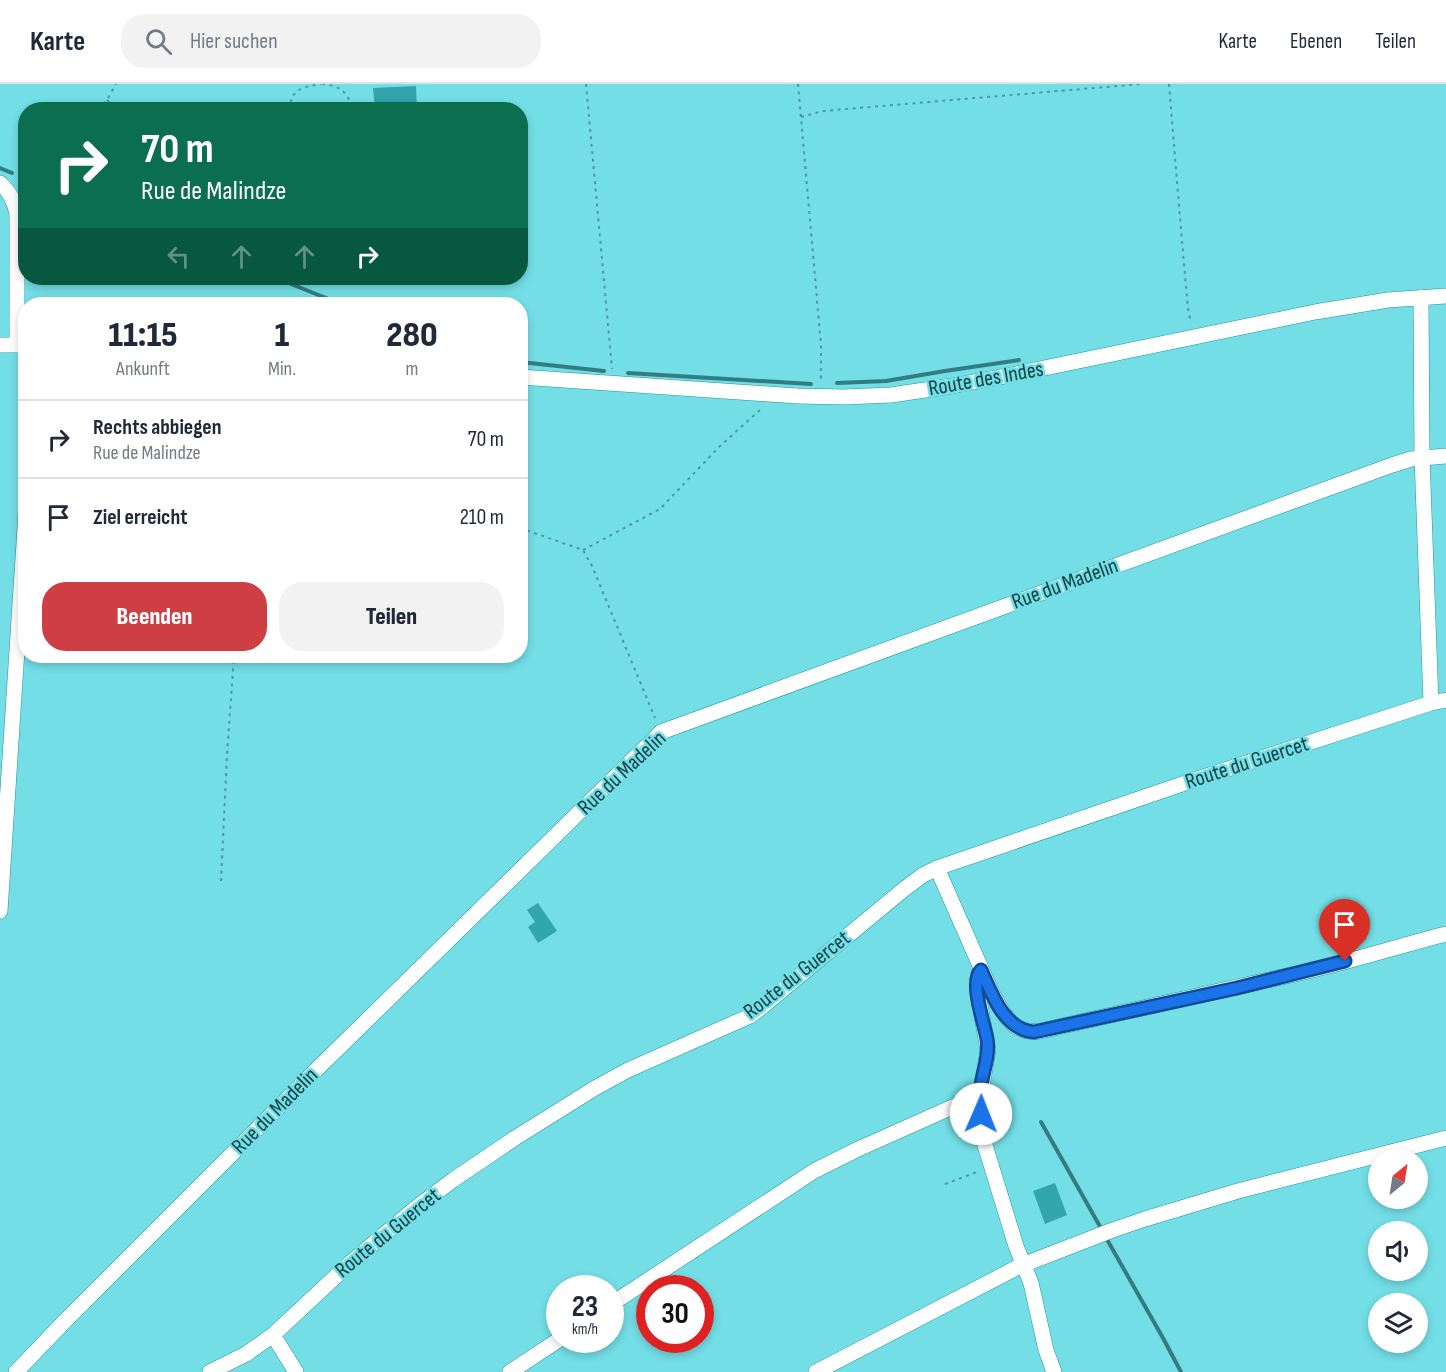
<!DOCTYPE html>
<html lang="de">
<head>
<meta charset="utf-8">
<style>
	:root { --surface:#fff; --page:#f2f2f3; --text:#1f2937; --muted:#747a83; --line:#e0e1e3; --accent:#cd3e45 }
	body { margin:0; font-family:"Sofia Sans Condensed",sans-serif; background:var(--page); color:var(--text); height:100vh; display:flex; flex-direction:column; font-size:22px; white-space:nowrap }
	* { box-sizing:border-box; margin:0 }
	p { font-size:20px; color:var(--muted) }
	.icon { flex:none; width:33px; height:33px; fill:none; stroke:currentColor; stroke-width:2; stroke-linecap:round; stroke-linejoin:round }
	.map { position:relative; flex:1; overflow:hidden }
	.panel { position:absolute; left:18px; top:213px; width:510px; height:366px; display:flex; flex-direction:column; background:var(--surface); border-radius:24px; box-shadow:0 3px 9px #0003 }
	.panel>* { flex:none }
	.hud { position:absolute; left:18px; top:18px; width:510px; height:183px; border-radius:24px; box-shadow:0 3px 9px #0003; background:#0b6e4f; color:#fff; overflow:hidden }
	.needle { width:39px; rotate:30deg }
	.tools { position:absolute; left:1368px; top:1065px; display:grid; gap:12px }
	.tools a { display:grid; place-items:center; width:60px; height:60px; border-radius:50%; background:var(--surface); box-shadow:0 3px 9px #0003; font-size:30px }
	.speed { position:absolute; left:546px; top:1191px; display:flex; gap:12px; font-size:30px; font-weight:700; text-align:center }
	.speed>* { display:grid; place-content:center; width:78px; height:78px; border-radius:50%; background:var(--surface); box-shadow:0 3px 9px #0003; line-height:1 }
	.speed small { font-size:15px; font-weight:400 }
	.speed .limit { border:9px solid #d22; background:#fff; color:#111 }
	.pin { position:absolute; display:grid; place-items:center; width:51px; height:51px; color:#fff; margin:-62px -26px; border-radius:50% 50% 50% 0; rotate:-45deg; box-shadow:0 0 6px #0007 }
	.pin .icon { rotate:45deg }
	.me { position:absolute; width:66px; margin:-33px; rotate:1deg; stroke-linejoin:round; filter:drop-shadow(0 0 4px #0008) }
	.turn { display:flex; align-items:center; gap:21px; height:126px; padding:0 24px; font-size:27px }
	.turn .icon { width:78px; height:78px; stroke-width:2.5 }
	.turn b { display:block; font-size:42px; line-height:51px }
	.lanes { display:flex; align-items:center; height:57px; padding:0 24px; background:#0003; justify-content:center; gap:30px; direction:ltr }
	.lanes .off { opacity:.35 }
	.eta { display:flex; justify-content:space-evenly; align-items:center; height:102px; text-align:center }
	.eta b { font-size:36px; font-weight:800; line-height:42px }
	.button { display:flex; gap:12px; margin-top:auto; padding:12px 24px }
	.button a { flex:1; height:69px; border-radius:24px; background:var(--accent); color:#fff; font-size:24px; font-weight:800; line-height:69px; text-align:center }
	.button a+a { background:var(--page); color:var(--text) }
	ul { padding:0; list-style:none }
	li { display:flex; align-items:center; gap:18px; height:78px; padding:0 24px; border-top:2px solid var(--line) }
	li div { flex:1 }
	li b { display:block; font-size:22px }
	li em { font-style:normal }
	header { display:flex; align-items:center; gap:36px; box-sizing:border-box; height:84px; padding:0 30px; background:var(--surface); border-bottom:2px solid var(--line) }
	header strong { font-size:28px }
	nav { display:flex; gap:33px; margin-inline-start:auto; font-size:21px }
	.search { width:420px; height:54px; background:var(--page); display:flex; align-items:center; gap:15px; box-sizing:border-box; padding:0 21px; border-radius:24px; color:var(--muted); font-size:22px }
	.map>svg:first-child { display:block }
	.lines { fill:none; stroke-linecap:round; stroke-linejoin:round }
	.stream { stroke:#327c82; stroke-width:4 }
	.building { fill:#32a5ad }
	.minor-casing { stroke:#1c969f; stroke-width:16 }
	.path { stroke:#4a9ba1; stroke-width:2; stroke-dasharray:3 4.5; stroke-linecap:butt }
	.minor { stroke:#fff; stroke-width:15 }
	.route-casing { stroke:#114b97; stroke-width:15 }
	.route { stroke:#1a73e8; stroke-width:10 }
	.labels { text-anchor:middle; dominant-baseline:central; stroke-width:5; stroke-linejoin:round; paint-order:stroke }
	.street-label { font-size:22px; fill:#124144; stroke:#73dee6 }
</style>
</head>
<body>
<header>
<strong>Karte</strong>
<div class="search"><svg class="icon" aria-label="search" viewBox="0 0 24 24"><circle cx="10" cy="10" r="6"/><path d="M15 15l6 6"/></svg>Hier suchen</div>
<nav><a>Karte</a><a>Ebenen</a><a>Teilen</a></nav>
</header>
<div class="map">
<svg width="1446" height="1288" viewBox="0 0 1446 1288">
	<rect width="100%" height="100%" fill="#73dee6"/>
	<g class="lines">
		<path class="stream" d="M0,84l12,5
			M276,194l65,26
			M520,278l84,9
			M628,289l183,11
			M837,299l49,-2 59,-10 74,-11
			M1041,1038l61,108
			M1105,1152l58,102 18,34"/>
	</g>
	<path class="building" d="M416,2l1,24h-42l-2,-22z
		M538,819l19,28 -19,12 -10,-16 7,-5 -8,-12z
		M1055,1099l12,32 -22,9 -12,-33z"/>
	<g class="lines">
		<g class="minor-casing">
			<path id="minor" d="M0,99c10,9 14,18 17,30v132
				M1421,213l1,160 9,246
				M0,261h26
				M520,293l277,19 47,1 47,-2 61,-9 64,-12 299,-62 73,-12 58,-4
				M937,784l55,125c11,20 20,42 48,38 88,-20 176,-39 264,-59 48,-11 95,-26 142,-38
				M0,827l26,-399
				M981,886l-3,5 -1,13 11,62 -8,48 4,44 32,104 15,37 15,67 8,22
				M610,1221l204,-134 42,-21 103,-46 21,-7
				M273,1251l23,37
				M16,1288l48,-50 250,-250 347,-340 731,-267 19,-6 35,-3
				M210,1288l36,-18 27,-19 76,-71 68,-57 36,-27 62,-42 80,-50 33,-18 122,-54 13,-10 140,-116 20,-15 14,-7 251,-86 243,-79 15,-3
				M510,1288l50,-33
				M816,1288l204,-106 90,-35 35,-12 93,-28 208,-53"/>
		</g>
		<path class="path" d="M322,0c18,2 26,7 30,26
			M586,0l26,285
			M798,0l23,261v38
			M1169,0l12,146 7,79 3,14
			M107,16l10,10
			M99,26l9,-12 8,-14
			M290,26c0,-22 14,-23 31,-26
			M801,33l22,-6 318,-27
			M520,444l63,22 9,16 63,152
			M583,466l77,-41 58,-61 44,-40
			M221,797l6,-126 7,-99
			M945,1100l32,-12"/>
		<use href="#minor" class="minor"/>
	</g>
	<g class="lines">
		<g class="route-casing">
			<path id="route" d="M981,1030c-1,-9 -1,-19 0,-28 2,-16 9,-31 6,-47 -3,-17 -18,-57 -6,-69 11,24 23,60 53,62l203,-44 108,-27"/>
		</g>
		<use href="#route" class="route"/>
	</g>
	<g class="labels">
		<g class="street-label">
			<text transform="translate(986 295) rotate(-10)">Route des Indes</text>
			<text transform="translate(1065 500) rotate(-20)">Rue du Madelin</text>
			<text transform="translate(1247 679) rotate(-18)">Route du Guercet</text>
			<text transform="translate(622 689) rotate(-43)">Rue du Madelin</text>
			<text transform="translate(797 891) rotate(-38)">Route du Guercet</text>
			<text transform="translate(275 1027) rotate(-45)">Rue du Madelin</text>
			<text transform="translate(388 1149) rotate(-39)">Route du Guercet</text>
		</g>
	</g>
</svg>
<div class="tools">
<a><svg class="needle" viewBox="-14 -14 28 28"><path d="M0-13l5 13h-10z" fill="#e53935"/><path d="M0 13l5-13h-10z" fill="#747a83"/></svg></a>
<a><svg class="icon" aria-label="sound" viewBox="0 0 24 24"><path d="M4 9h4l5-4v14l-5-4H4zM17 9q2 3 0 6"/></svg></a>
<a><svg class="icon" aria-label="layers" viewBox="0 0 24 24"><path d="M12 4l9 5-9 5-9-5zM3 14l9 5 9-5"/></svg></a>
</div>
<div class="speed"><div>23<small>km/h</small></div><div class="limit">30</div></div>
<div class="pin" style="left:1345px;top:877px;background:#d93025"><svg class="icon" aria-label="arrive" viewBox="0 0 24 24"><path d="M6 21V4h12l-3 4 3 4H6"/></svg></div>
<svg class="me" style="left:981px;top:1030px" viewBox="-20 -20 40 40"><circle r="19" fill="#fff"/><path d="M0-13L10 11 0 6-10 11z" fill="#1a73e8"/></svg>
<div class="hud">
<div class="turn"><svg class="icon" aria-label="right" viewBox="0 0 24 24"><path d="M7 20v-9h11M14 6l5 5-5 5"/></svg><div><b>70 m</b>Rue de Malindze</div></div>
<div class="lanes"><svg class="icon off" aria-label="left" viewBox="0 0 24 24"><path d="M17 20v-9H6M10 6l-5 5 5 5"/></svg><svg class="icon off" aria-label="ahead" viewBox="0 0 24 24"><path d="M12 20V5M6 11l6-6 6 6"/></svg><svg class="icon off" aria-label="ahead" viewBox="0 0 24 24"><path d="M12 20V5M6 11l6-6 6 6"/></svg><svg class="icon" aria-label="right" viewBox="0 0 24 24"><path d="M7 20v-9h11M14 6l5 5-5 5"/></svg></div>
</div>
<section class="panel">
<div class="eta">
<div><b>11:15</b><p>Ankunft</p></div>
<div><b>1</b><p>Min.</p></div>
<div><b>280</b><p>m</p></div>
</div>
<ul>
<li><svg class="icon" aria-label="right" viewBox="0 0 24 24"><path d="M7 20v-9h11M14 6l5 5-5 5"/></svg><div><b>Rechts abbiegen</b><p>Rue de Malindze</p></div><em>70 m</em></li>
<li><svg class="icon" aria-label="arrive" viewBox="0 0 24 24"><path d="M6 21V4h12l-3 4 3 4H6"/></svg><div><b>Ziel erreicht</b></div><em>210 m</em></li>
</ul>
<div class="button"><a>Beenden</a><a>Teilen</a></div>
</section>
</div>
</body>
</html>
